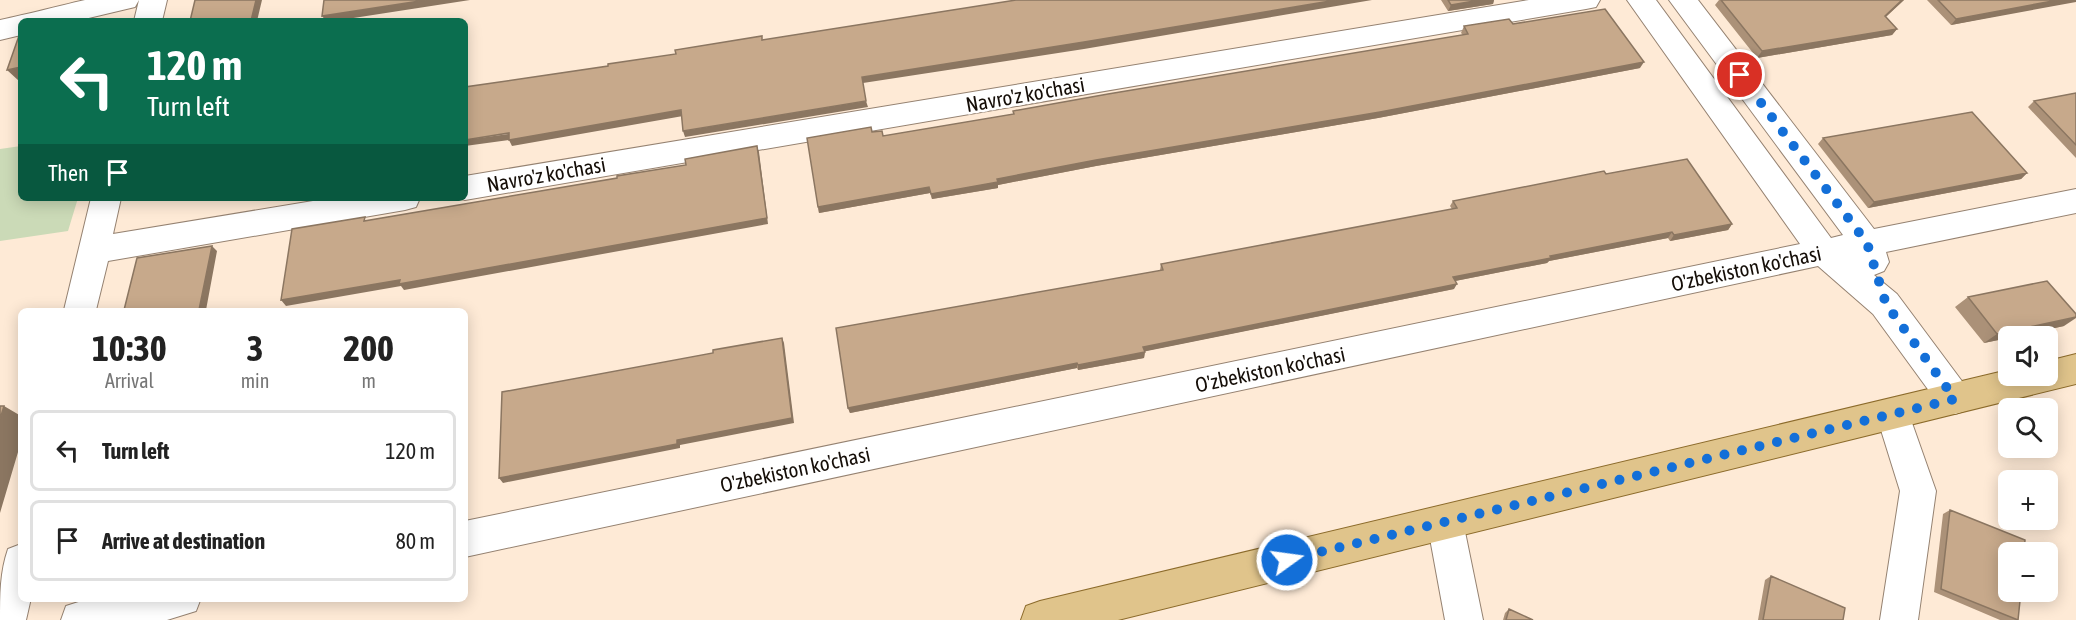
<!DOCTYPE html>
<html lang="en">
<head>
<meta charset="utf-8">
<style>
	:root { --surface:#fff; --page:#f6f6f6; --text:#222; --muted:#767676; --line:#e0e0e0 }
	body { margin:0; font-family:"Asap Condensed",sans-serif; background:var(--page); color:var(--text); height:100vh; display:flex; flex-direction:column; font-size:22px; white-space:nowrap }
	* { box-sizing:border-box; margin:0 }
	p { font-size:20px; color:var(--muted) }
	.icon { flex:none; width:33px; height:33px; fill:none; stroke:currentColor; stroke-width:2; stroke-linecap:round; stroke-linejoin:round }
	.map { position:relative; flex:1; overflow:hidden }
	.panel { position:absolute; left:18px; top:308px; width:450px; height:294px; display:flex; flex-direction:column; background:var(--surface); border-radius:9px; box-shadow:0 3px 15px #0003 }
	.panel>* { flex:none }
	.banner { position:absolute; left:18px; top:18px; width:450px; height:183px; border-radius:9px; box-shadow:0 3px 15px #0003; background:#0b6e4f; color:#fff; overflow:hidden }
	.buttons { position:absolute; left:1998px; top:326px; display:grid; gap:12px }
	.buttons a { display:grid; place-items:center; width:60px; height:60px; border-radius:9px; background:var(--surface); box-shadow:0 3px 15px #0003; font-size:30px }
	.pin { position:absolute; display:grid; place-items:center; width:51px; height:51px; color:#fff; margin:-26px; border:3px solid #fff; border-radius:50%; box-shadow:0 2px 6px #0007 }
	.me { position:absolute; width:66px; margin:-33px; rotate:76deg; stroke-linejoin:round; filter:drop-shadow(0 0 4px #0008) }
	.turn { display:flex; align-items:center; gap:21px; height:126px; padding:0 30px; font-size:27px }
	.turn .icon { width:78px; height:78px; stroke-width:2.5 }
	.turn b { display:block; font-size:42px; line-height:51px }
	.then { display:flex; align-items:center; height:57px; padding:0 30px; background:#0003; gap:12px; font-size:22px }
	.eta { display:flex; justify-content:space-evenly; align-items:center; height:102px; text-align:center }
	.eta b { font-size:36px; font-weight:700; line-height:42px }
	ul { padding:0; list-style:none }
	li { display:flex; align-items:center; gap:18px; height:81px; margin:0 12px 9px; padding:0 18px; border:3px solid var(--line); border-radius:9px }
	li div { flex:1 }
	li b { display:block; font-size:22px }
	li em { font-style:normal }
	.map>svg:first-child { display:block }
	.green { fill:#cbdab7 }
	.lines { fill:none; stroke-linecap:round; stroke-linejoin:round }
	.minor-casing { stroke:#958271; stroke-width:2 }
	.major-casing { stroke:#8c6b2b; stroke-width:2 }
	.minor { fill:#fff; fill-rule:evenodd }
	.major { fill:#e0c48b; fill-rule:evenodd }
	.wall { fill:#ab9178 }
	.shaded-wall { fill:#8b7661 }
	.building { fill:#c7a98b; stroke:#8b7661; stroke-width:1.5 }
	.route { stroke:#136fd8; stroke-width:10; stroke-dasharray:0 18 }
	.labels { text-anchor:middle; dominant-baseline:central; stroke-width:5; stroke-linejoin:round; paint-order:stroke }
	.street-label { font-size:21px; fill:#150e08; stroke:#fff }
</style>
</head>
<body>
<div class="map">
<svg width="2076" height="620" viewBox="0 0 2076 620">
	<rect width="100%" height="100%" fill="#feead6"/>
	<path class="green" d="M21,146v52h57l-10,33 -68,10v-92z"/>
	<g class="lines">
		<g class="minor-casing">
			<path id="minor" d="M85,0h54l-4,7 -59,14h-55v14l-21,5v-20c28,-6 55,-13 85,-20z
				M139,0h28l-5,21h-28z
				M1529,0h71l-4,7 -10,2 -1121,191 -6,-2h6v-22z
				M1627,0h29l175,238 12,-3 -174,-235h29l176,229 202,-40v24l-190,39 3,10 -5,9 -10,4 23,19 70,94 5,11 -5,11 -12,4 -12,-4 -70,-96 -55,-48 -1353,291v-36l1335,-277z
				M91,198h30l-8,36 218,-36h89l-4,9 -11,3 -297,51 -12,49h-32z
				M1893,398l12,5 31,88 -18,129h-38l20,-129 -24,-77 5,-11z
				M1445,505l13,5 5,12 20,98h-38l-18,-98 5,-12z
				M21,544v54h10l-5,22h-26c0,-25 0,-48 8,-71z
				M91,598h110l-5,13 -29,9h-106l5,-14z"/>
		</g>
		<g class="major-casing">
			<path id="major" d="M2076,354v30l-958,236h-97l5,-14 14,-5 968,-231v5h40v-14z"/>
		</g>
		<use href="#minor" class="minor"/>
		<use href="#major" class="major"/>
	</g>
	<path class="wall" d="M1441,0h53l-1,4 -45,7z
		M1719,0h185l-18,17 11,12 -5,6 -135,23 -42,-53z
		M1927,0h149l-125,25z
		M1513,24l127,44 -262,50 -282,48 -98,19v3l-66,11 -2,-6 -111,20 -1,-6 54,-75 11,4 131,-22 -1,-3 450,-76 -2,-2 3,-7z
		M2076,93v65l-48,-51 6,-6z
		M1823,138l204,35 -6,6 -153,29 -50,-64z
		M1606,174l126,50 -4,6 -58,11 -2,-3 -119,23 -2,2 -92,18 -1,8 -309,62 -1,7 -66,12 -1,-2 -227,45 -2,-5 312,-138 1,-6 291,-55 -2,-3 3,-5z
		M1968,297l96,29 -80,17 -29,-36z
		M1950,510l68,110h-18l-66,-28 9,-78z
		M1771,576l72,44h-85l7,-40z
		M1509,609l24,11h-30l2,-7z"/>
	<path class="shaded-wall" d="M256,0h6l-5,21h-6z
		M426,0h44l-136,21h-8l-4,-5z
		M1336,0h36l-288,49 -221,34 -1,-6z
		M1480,0h14l-1,4 -45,7 3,-6z
		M1902,0h2l-24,22 5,-6z
		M2058,0h18v2l-125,23 5,-6z
		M1897,29l-5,6 -135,23 5,-7z
		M1644,62l-4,6 -262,50 -282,48 -98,19v3l-66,11 -1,-5 66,-15 99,-19z
		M21,67v14h-2l-12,-11z
		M866,101l2,6 -183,30 -2,-6z
		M681,110l2,6 -171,30 -3,-6 -44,6v-6z
		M757,146l2,6 9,72 -364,66 -3,-4 -115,20 -5,-6z
		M2027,173l-6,6 -153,29 6,-6z
		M929,187l1,6 -111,20 -1,-6z
		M1732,224l-4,6 -58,11 4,-6z
		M1672,232l-4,6 -119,23 -2,2 -97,19 3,-5 97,-21z
		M212,246l5,5 -11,59h-7z
		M1457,284l-3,5 -312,63 1,-5z
		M2076,317v1l-12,8 -45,10h-11v2l-24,5 13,-9z
		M782,338l2,5 10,80 -114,22v3l-177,35 -4,-5z
		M1145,352l-1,6 -66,12v-5z
		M1077,363v5l-227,45 -2,-5z
		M4,406l17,10v26l-21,71v-94z"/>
	<path class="building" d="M195,0h61l-5,21h-61z
		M324,0h102l-104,16z
		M1016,0h320l-252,42 -222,35 4,24 -183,30 -2,-21 -172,30v-7l-44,7v-53l143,-21v-2l68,-10 -1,-4 87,-14v4z
		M1448,0h32l-29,5z
		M1721,0h181l-17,16 12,13 -135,22z
		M1938,0h120l-102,19z
		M1605,9l39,53 -264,50 -284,48 -99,19 1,3 -67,12 -2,-7 -111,20 -11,-69 64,-11 1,5 10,-1 1,5 131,-22 -1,-3 95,-17 360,-60 -4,-8 45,-7 4,5z
		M21,30v37l-14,3z
		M2076,93v52l-42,-44z
		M1972,112l55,61 -153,29 -51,-64z
		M757,146l10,72 -368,66 1,-4 -119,20 11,-71 73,-12 -1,4 253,-43v-2l69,-11 -1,-6z
		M1687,159l45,65 -58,11 -2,-3 -122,24 1,2 -98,19 4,7 -314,63 2,5 -67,13 -1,-2 -229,45 -12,-80 327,-58 -2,-6 296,-56 -4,-7 151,-30 2,3z
		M212,246l-13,64h-75l13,-52z
		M2047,281l29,33v3l-79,17 -29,-37z
		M782,338l10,80 -115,22v4l-178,34 3,-86 211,-39v-3z
		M0,406h4l-4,13z
		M1950,510l75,30 -1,12h-16v39h13l-3,29 -77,-31z
		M1771,576l74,32 -2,12h-80z
		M1509,609l24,11h-27z"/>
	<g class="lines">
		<path class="route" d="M1287,560l668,-161 -69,-95 -19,-61 -127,-168"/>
	</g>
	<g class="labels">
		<g class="street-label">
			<text transform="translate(1025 94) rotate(-10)">Navro'z ko'chasi</text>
			<text transform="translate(546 174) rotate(-10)">Navro'z ko'chasi</text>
			<text transform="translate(1746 268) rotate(-12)">O'zbekiston ko'chasi</text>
			<text transform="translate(1270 369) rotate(-12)">O'zbekiston ko'chasi</text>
			<text transform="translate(795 469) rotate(-12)">O'zbekiston ko'chasi</text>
		</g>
	</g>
</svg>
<div class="buttons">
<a><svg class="icon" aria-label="sound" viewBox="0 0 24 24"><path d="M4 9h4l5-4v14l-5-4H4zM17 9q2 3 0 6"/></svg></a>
<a><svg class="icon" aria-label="search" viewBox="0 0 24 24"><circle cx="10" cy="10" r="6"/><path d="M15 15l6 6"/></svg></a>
<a>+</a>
<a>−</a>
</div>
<div class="pin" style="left:1740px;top:75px;background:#d93025"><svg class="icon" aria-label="arrive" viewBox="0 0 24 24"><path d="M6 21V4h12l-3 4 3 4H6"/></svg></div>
<svg class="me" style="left:1287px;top:560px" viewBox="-20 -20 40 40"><circle r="17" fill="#136fd8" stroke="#fff" stroke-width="3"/><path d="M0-11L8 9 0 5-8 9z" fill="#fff"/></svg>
<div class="banner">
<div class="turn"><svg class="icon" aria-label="left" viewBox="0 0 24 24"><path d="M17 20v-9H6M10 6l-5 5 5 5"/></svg><div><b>120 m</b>Turn left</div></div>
<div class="then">Then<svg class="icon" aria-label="arrive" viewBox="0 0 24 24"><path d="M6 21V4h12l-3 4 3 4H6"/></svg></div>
</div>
<section class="panel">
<div class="eta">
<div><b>10:30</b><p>Arrival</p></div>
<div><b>3</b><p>min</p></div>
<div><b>200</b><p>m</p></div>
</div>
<ul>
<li><svg class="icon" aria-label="left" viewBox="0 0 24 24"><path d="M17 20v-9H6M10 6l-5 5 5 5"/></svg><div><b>Turn left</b></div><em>120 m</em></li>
<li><svg class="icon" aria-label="arrive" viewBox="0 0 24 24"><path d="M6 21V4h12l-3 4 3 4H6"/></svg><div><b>Arrive at destination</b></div><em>80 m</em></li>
</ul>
</section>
</div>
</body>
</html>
